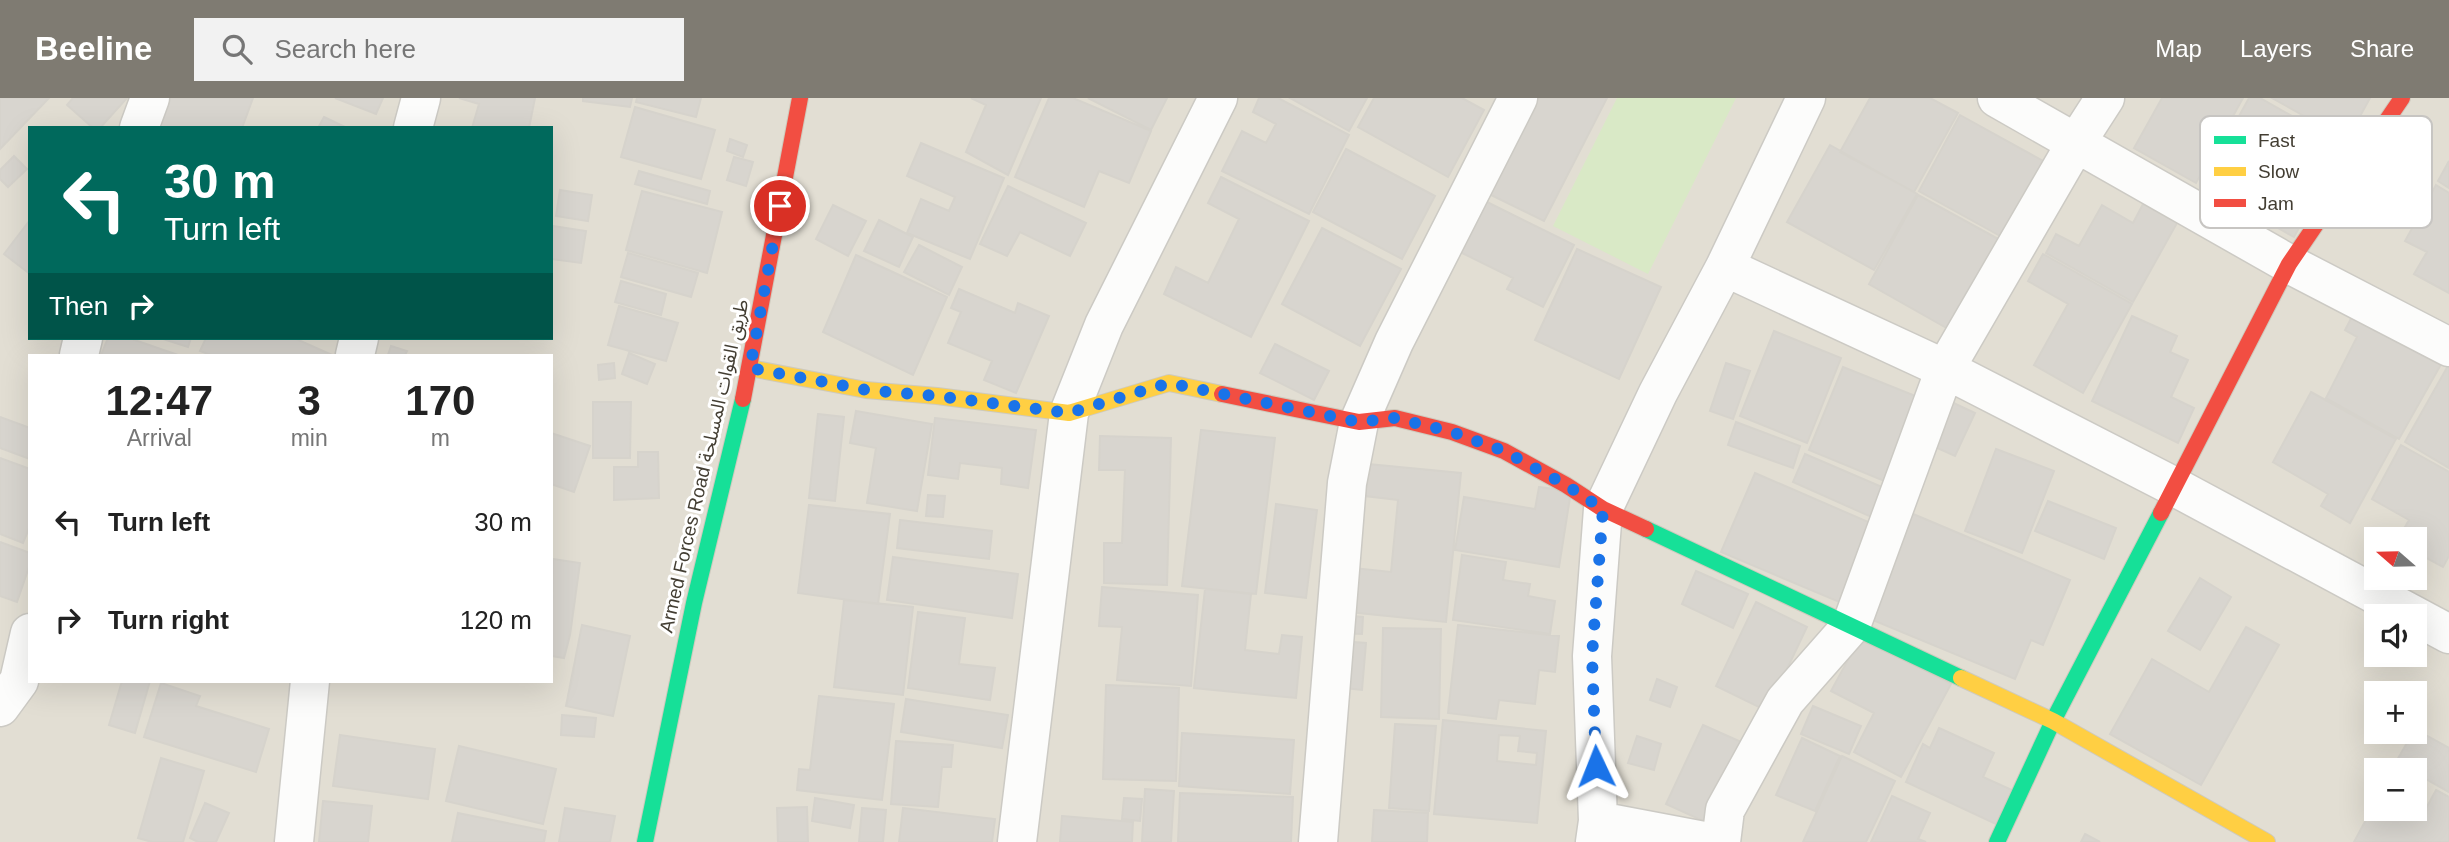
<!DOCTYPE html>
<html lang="en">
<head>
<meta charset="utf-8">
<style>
	:root { --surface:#fff; --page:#f2f2f2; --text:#222; --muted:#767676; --accent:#7f7b72 }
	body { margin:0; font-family:Arial,"Noto Sans Arabic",sans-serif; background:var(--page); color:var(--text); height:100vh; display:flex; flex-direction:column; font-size:26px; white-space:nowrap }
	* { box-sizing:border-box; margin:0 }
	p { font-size:23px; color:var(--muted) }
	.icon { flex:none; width:38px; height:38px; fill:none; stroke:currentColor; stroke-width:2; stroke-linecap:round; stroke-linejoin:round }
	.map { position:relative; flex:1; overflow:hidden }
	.sheet { position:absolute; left:28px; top:256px; width:525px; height:329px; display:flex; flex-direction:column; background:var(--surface); border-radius:0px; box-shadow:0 7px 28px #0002 }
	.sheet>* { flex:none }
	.banner { position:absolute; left:28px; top:28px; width:525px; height:214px; border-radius:0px; box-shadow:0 7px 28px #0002; background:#00695c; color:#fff; overflow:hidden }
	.needle { width:46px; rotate:290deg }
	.tools { position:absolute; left:2364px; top:429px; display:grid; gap:14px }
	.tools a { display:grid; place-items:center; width:63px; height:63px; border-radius:0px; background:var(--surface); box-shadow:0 7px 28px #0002; font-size:35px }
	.pin { position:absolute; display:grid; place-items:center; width:60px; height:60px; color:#fff; margin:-30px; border:4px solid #fff; border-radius:50%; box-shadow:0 2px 7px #0007 }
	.me { position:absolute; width:77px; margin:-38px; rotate:358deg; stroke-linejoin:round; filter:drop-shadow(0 0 5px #0008) }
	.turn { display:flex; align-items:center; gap:24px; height:147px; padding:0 21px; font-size:32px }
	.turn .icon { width:91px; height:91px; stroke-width:2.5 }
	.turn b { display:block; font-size:49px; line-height:60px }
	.then { display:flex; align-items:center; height:66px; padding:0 21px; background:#0003; gap:14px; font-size:26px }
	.eta { display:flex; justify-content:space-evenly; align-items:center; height:119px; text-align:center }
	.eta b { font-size:42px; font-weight:800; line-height:49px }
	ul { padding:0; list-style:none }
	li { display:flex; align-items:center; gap:21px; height:98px; padding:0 21px }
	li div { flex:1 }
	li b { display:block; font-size:26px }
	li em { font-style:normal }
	header { display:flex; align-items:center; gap:42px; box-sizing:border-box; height:98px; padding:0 35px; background:var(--accent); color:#fff }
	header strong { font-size:33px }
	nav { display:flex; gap:38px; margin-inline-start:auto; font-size:24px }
	.search { width:490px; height:63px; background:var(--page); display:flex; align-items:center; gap:18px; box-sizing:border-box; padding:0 24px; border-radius:0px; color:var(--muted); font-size:26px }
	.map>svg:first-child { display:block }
	.residential { fill:#e2ded3; fill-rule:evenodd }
	.green { fill:#d9e9c6 }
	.building { fill:#d8d5cf; stroke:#d6d3cc; stroke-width:2; fill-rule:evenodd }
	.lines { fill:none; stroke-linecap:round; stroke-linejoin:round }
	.street-casing { stroke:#cccac4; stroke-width:41 }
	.fast-casing { stroke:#cecabd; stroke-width:18 }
	.slow-casing { stroke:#cecabd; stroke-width:18 }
	.jam-casing { stroke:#cecabd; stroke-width:18 }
	.street { stroke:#fcfcfb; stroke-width:38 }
	.fast { stroke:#16e098; stroke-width:16 }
	.slow { stroke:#ffcf43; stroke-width:16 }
	.jam { stroke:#f24e42; stroke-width:16 }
	.route { stroke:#1a73e8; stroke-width:12; stroke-dasharray:0 21.6 }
	.labels { text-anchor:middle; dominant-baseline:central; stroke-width:6; stroke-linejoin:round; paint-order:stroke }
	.street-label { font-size:19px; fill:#433e33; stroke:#fff }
	.key { fill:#fff; stroke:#c7c5c2; stroke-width:2 }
	.key-label { font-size:19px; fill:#433e33 }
</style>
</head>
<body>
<header>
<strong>Beeline</strong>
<div class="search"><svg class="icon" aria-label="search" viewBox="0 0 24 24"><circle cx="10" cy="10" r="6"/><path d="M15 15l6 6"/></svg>Search here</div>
<nav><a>Map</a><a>Layers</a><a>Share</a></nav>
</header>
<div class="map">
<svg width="2449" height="744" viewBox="0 0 2449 744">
	<rect width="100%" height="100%" fill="#eeece6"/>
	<path class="residential" d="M0,0h2449v744h-2449zM30,30h521v210h-521zM30,257h521v326h-521zM2376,441h39v39h-39zM2376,518h39v38h-39zM2376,595h39v39h-39zM2376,672h39v38h-39z"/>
	<path class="green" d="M1617,0h119l-88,176 -95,-48z"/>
	<path class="building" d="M0,0h49l-49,51z
		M73,0h54l-27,30h-7l-26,-23z
		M164,0h89l-11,30h-89z
		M335,0h48l-7,16z
		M459,0h76l-6,30h-57l7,-24z
		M583,0h49l-2,9 -47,-6z
		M637,0h64l-5,19 -60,-15z
		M971,0h70l-33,77 -42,-23 20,-47z
		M1049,0h24l78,33 -22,52 -30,-12 -15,36 -69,-30z
		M1088,0h79l-16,32z
		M1259,0h19l71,37 -40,79 -87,-43 20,-40 24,12 10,-19 -23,-12z
		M1290,0h77l-18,33z
		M1374,0h88l22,12 -36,67 -90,-50z
		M1538,0h69l-63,123 -55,-27z
		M1870,0h60l28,15 -44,79 -74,-40z
		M2162,0h81l-47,85 -62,-35z
		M2249,0h11l39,22 -11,20 46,26 -40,71 -93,-52z
		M2272,0h98l-23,42z
		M635,9l80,23 -14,49 -80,-22z
		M1960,17l83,46 -41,76 -83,-46z
		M324,19l23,11h-29z
		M730,41l17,6 -4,12 -16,-6z
		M921,45l83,35 -34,81 -63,-26 14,-34 28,12 6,-14 -48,-21z
		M1830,47l87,49 -43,76 -87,-48z
		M1346,51l89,47 -33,63 -89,-47z
		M14,58l13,13 -19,18 -8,-8v-9z
		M734,59l19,5 -7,24 -19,-6z
		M2449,63v27l-11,-7z
		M639,73l71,20 -3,13 -72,-20z
		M1221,79l88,44 -58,116 -87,-43 12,-27 32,16 31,-64 -31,-16z
		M2436,87l13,8v100l-35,-19 13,-22 -22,-11z
		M1008,88l78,37 -16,33 -50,-24 -13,24 -27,-12z
		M560,92l32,5 -4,26 -32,-5z
		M642,93l80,21 -15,61 -81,-23z
		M1918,97l82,45 -50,90 -81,-46z
		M1483,102l91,45 -31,62 -36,-18 6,-11 -55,-27z
		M2143,106l34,19 -44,79 -87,-49 10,-19 23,12 23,-41 31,18z
		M833,107l33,16 -18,35 -32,-17z
		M30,122v54l-26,-20z
		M879,122l34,17 -14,30 -35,-16z
		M553,128l33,5 -5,32 -30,-4z
		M1322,130l79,41 -41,77 -78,-42z
		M919,147l43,22 -13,28 -45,-23z
		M1577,151l84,38 -42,92 -84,-39z
		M628,155l70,20 -7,24 -70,-20z
		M2043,156l89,50 -49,89 -49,-28 34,-61 -40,-23z
		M856,157l91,42 -34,78 -90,-43z
		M621,183l45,13 -5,21 -46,-13z
		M959,191l56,24 3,-10 31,13 -33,77 -32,-13 8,-19 -44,-18 13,-31 -10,-4z
		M2359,205l89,49 -49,87 -73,-41 31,-61 -12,-7z
		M619,208l59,17 -12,38 -58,-16z
		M2132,218l45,20 -7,16 18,8 -17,37 23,11 -16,35 -86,-42z
		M1774,233l67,27 -34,85 -67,-27z
		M108,240h21l49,17h-77z
		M160,240h31l-3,9z
		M206,240h88l38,17h-121l-11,-4z
		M1275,246l54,27 -15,29 -54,-27z
		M391,248l16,5 -2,4h-17z
		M629,255l26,11 -8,20 -25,-10z
		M614,265l1,15 -16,2 -1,-15z
		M1726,265l24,8 -17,48 -23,-8z
		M2449,266v104l-44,-26z
		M1843,269l85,34 -34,84 -85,-35z
		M2311,294l85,47 -46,84 -29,-17 7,-12 -55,-32z
		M1945,301l30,14 -20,43 -29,-13z
		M593,304h38l-1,56h-37z
		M856,313l76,13 -15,87 -50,-8 9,-55 -26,-5z
		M818,316l26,3 -9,84 -26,-3z
		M0,319l30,11v31l-30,-11z
		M935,320l101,12 -8,58 -27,-4 1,-16 -42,-5 -2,16 -30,-4z
		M1736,324l64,24 -7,22 -65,-23z
		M1201,332l74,8 -19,156 -74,-8z
		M551,335l39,13 -16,46 -23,-8z
		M1100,338l71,2 -4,147 -63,-2v-40h18l3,-73h-26z
		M2401,347l48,27v84l-6,11 -28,-15v-13h-17l11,-19 -37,-21z
		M1996,351l58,22 -32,82 -57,-22z
		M638,354h20l1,46 -45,2v-33h24z
		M1805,356l84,36 -13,29 -83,-37z
		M0,360l30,11v57l-7,17 -23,-9z
		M1368,366l93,9 -15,149 -97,-10 5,-44 37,4 7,-72 -33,-4z
		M1755,375l127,55 -33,78 -128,-54z
		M1539,389l32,4 -12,76 -104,-17 9,-53 71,12z
		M928,397l17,1 -2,21 -17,-1z
		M2048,403l68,27 -12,31 -69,-28z
		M1276,406l41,6 -11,88 -41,-5z
		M809,407l81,9 -12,90 -80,-11z
		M1906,413l164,69 -27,65 -12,-5 -16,39 -152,-63z
		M900,422l92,11 -3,28 -92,-11z
		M0,444l30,11v11l-13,38 -17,-6z
		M1462,457l44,7 -3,18 27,4 -2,12 27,5 -5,33 -97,-14z
		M893,459l125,17 -6,44 -125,-18z
		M553,461l27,4 -10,72 -6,23 -13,-2z
		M1696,473l52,23 -15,34 -51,-24z
		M2200,480l31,19 -31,53 -32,-19z
		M1102,489l96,8 -7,91 -74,-6 5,-53 -23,-1z
		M1205,491l46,5 -6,56 34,4 3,-19 20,2 -6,61 -102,-10z
		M844,502l69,7 -10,88 -69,-8z
		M1756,504l51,25 -40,84 -51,-25z
		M918,514l47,6 -6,46 36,4 -5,32 -82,-12z
		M1341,517l22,2 -1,17 -22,-1z
		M582,527l48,11 -17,80 -47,-10z
		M1458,527l101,11 -4,36 -16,-2 -4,34 -36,-4 -3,19 -48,-6z
		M2246,529l33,18 -78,140 -91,-51 42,-75 57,33z
		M1383,530l58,1 -2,90 -58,-2z
		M1861,538l90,48 -50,93 -47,-25 20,-39 -43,-22z
		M1340,543l26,2 -4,47 -27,-3z
		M1657,581l20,8 -7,20 -20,-7z
		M122,583h28l-15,52 -26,-8z
		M161,585l39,13 -4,10 73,23 -13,43 -112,-35z
		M1106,587l73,3 -3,93 -73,-2z
		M819,598l75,8 -12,96 -85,-10 2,-21 11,1z
		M906,601l102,16 -6,33 -101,-16z
		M1813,608l48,20 -12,28 -48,-20z
		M562,617l34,3 -2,19 -33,-2z
		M1443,622l103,11 -9,92 -103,-9zM1499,637l21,1 -2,15 19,2 -1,12 -39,-4z
		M1395,626l41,2 -7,85 -40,-3z
		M1703,627l45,20 -36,80 -46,-21z
		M1939,630l55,25 -11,24 31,14 -16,34 -92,-43 17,-38 7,4z
		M2415,631l34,19v44l-34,-19v-3h-5l-14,-8z
		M1182,635l112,7 -4,54 -111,-8z
		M340,637l95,14 -7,50 -95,-13z
		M1637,638l24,8 -7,26 -26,-7z
		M1802,640l38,18 -25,55 -39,-16z
		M896,643l57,4 -2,22h-9l-4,40 -47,-3z
		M459,648l97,23 -13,55 -97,-23z
		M1842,658l53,25 -29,61h-63z
		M161,660l43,13 -21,71h-31l-14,-4z
		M1145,691l29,2 -3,51h-29z
		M2436,692l13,7v45h-95l22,-41v7h38l9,6z
		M1180,695l113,4 -2,45h-113z
		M1892,698l38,17 -12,26 8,3h-55z
		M815,700l39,7 -4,23 -38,-7z
		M1124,700l18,1 -2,22 -18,-2z
		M323,703l49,5 -4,36h-49z
		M205,705l24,10 -13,29h-18l-8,-4z
		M807,709l1,35h-30l-1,-34z
		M565,710l50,8 -5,26h-51z
		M862,710l24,2 -3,32h-24z
		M903,710l92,11 -3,23h-93z
		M1374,712l54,3 -1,29h-55z
		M458,715l88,18 -2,11h-92z
		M1062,718l71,6 -1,20h-72z
		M2085,736l15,8h-19z"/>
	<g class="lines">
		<g class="street-casing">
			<path id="street" d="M1997,0l292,166 160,83
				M139,30l11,-30
				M413,30l8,-30
				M1725,169l220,102 230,118 274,147
				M79,257l4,-17
				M355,257l4,-17
				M0,609l19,-26 11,-48
				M1598,723l111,21
				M294,744l16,-161
				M1017,744l52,-429 35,-88 114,-227
				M1318,744l29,-359 12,-61 35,-80 124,-244
				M1595,744l3,-21 -6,-165 11,-147 55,-116 67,-126 81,-169
				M1721,744l4,-32 60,-109 66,-75 94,-257 131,-226 29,-45"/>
		</g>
		<g class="fast-casing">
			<path id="fast" d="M1646,431l315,149
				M645,744l49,-239 49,-204
				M1997,744l56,-121 108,-208"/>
		</g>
		<g class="slow-casing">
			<path id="slow" d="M750,270l116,22 71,6 132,17 100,-30 53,11
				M1961,580l92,43 214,121"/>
		</g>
		<g class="jam-casing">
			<path id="jam" d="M1222,296l137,28 36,-4 57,14 52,19 62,34 37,24 43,20
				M743,301l57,-301
				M2161,415l128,-249 113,-166"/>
		</g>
		<use href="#street" class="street"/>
		<use href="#fast" class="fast"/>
		<use href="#slow" class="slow"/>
		<use href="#jam" class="jam"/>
	</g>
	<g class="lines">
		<path class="route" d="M780,108l-30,162 116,22 71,6 132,17 100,-30 190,39 36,-4 57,14 52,19 62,34 37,24 -11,147 4,110"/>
	</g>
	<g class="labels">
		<g class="street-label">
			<text transform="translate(704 368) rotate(-77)">Armed Forces Road طريق القوات المسلحة</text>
		</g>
	</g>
	<rect x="2200" y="18" width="232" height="112" rx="10" class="key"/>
	<rect x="2214" y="38" width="32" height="8" fill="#16e098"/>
	<rect x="2214" y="69" width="32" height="9" fill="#ffcf43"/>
	<rect x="2214" y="101" width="32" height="8" fill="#f24e42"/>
	<g class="key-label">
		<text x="2258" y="49">Fast</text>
		<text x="2258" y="80">Slow</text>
		<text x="2258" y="112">Jam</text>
	</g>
</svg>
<div class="tools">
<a><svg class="needle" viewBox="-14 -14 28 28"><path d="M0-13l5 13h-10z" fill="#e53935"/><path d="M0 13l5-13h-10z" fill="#767676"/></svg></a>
<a><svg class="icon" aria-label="sound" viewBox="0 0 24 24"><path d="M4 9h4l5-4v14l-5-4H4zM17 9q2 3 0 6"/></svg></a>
<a>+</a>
<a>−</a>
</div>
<div class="pin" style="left:780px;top:108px;background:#d93025"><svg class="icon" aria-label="arrive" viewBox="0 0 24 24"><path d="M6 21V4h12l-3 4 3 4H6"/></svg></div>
<svg class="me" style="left:1596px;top:668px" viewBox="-20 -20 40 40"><path d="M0-17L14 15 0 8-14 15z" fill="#1a73e8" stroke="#fff" stroke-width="4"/></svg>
<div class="banner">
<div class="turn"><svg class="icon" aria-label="left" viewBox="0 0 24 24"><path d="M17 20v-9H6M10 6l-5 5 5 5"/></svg><div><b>30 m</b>Turn left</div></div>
<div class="then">Then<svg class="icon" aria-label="right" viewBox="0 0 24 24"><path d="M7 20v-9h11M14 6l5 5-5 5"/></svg></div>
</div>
<section class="sheet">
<div class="eta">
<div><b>12:47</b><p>Arrival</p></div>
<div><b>3</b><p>min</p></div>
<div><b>170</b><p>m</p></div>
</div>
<ul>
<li><svg class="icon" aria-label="left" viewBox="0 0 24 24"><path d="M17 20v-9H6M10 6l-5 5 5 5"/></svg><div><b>Turn left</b></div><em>30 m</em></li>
<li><svg class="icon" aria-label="right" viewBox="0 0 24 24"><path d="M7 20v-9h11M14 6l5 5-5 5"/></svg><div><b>Turn right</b></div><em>120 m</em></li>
</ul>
</section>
</div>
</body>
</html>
